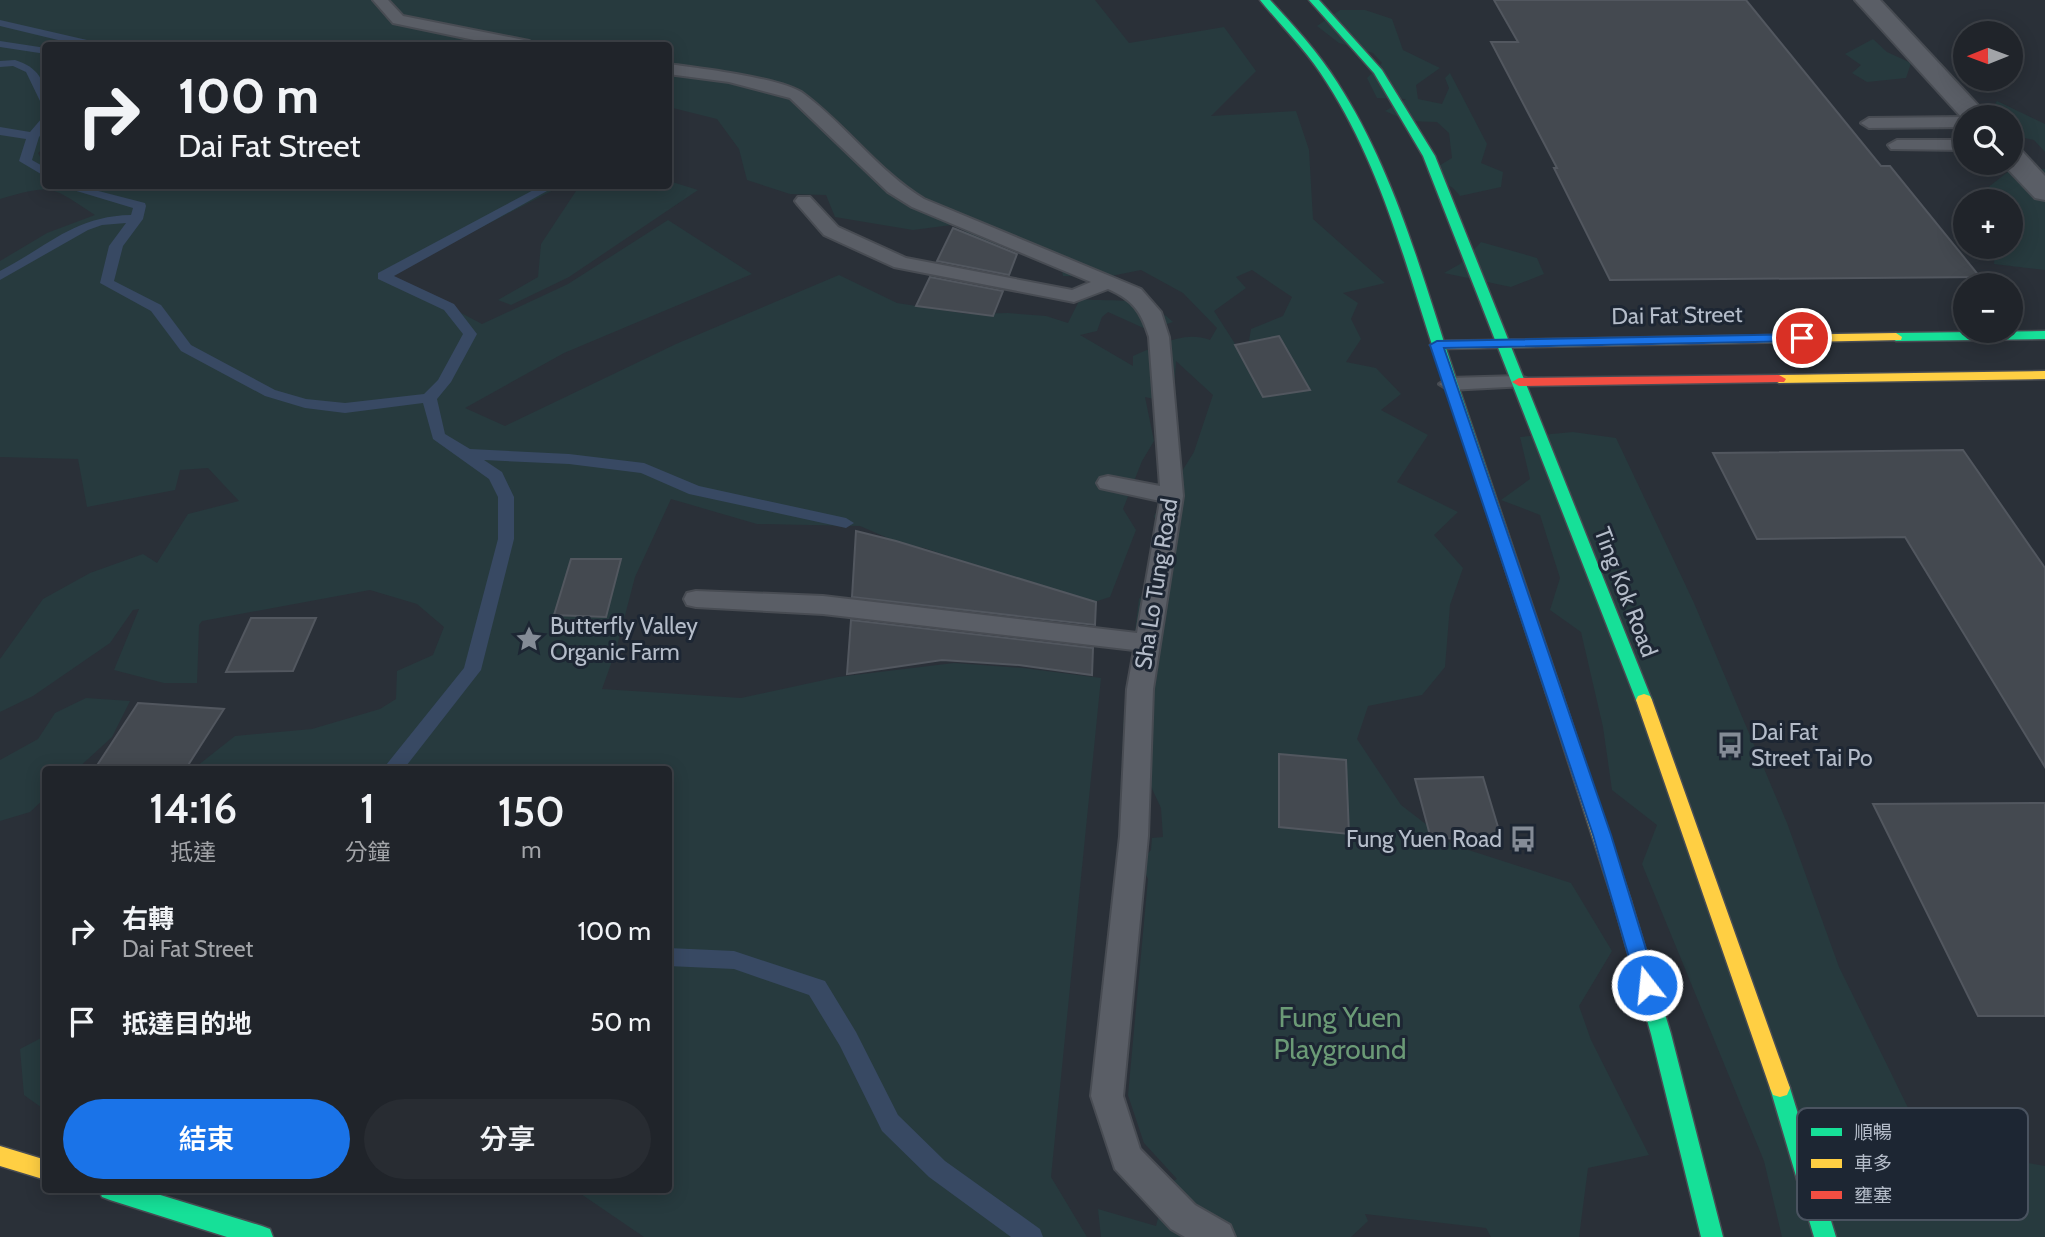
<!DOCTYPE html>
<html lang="zh-TW">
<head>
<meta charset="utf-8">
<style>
	:root { --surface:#20242a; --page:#282c32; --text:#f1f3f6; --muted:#a2a4a8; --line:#3d4147; --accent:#1a73e8 }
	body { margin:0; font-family:Cabin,"Noto Sans TC",sans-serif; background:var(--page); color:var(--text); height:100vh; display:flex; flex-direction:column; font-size:26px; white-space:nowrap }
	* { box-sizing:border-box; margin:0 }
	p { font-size:23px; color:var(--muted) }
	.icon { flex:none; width:38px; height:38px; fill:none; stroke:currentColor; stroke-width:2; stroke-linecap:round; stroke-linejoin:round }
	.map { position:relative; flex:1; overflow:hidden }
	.panel { position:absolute; left:42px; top:766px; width:630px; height:427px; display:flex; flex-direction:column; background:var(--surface); border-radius:7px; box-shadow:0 4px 18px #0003,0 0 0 2px var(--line) }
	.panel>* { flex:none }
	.hud { position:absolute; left:42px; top:42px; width:630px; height:147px; border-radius:7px; box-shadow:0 4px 18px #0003,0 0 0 2px var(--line); background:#20242a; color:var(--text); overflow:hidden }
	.needle { width:46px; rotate:269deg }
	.fabs { position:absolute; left:1953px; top:21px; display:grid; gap:14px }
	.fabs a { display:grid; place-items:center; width:70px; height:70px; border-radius:50%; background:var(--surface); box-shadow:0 4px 18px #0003,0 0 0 2px var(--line); font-size:35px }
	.pin { position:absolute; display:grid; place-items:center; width:60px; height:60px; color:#fff; margin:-30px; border:4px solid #fff; border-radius:50%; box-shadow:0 2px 7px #0007 }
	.me { position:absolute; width:77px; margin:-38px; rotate:344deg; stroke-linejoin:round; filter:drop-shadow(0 0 5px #0008) }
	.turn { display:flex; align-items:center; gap:24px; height:147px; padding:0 21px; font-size:32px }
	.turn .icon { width:91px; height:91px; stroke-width:2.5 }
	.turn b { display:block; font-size:49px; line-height:60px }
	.eta { display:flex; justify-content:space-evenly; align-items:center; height:119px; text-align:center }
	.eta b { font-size:42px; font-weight:600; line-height:49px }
	.primary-button { display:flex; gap:14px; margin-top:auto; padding:14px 21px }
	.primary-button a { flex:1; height:80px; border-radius:42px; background:var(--accent); color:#fff; font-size:28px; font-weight:600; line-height:80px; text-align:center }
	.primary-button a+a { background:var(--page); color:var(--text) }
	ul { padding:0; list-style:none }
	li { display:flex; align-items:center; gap:21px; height:91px; padding:0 21px }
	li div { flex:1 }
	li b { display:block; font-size:26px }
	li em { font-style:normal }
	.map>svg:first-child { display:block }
	.green { fill:#273a3e; fill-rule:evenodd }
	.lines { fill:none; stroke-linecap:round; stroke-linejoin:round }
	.stream { fill:#384963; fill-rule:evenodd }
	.building { fill:#444950; stroke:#52575f; stroke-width:2 }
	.lane-casing { stroke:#484c53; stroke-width:4 }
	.street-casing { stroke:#484c53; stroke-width:4 }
	.fast-casing { stroke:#484c53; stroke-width:3 }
	.slow-casing { stroke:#484c53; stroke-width:3 }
	.jam-casing { stroke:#484c53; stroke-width:3 }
	.lane { fill:#5a5e66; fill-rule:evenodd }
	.street { fill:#5a5e66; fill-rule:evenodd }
	.fast { fill:#16e098; fill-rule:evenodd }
	.slow { fill:#ffcf43; fill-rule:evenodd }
	.jam { fill:#f24e42; fill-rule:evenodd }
	.route { fill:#1a73e8; stroke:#114b97; stroke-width:2 }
	.labels { text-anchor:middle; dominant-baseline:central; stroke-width:6; stroke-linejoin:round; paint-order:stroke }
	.street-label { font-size:23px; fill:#b4bcc9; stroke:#1d2633 }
	.poi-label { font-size:23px; fill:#b4bcc9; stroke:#1d2633; text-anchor:start }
	.near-park-label { font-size:28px; fill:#6b9a76; stroke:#1d2633 }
	.key { fill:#1d2633; stroke:#4a5360; stroke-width:2 }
	.key-label { font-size:19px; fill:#b4bcc9 }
</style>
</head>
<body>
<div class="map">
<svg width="2045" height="1237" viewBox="0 0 2045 1237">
	<rect width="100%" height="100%" fill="#2a3038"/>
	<path class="green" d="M0,0h1095l34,43 95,-16 32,44 -45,45 85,-5 13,39 4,69 72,64 -42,10 15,10 -7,16 10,20 -15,23 30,6 25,26 -20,16 47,25 -31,47 61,30 -24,23 29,33 -13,37 -5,62 -23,28 -54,11 -11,33 44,66 52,40 118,38 41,68 -33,55 12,34 58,115 -61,13 -9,69h-88l-5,-9 -121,-14 3,7 -17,16h-250l-3,-28 58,17 11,-42 10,-5 -33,-36 -16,-48 20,-216 -8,-17 11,-12 1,-12 11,-1 -2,-29 -38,-82 16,-127 30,-35 -15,-48 40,-64 19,-57 -37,-34 -3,42 -28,-6 9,44 -12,20 -19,48 13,21 -26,67 -19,6 -167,-55 -20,-3 -44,-19 -103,-2 -86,-25 -36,78 -19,73 -14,39 139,9 97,-21 116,-14 69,5 78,10 -50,499 36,60h-443l-63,-43 5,-4h82v-420h-476l43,-34 77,-7 68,-20 16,-10 1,-28 36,-16 11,-28 -27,-23 -47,-14 -168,31 -3,4 -2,58h-33l-50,-13 25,-61 -6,1 -23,33 -77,53 -33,16v-53l43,-60 47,-26 53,-19 14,9 31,-49 51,-13 -31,-33 -28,2 -5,20 -88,17 -9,-48 -78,-2v-196l47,-28 48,-18c-45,-30 -43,-31 -95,-16zM46,46h622l1,61 48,12 22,30 8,31 43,14 36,1 9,22 78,13 46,-6 18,22h41l43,20 2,10 43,1 35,-7 42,23 34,35 -7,12c-27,-10 -52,6 -77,16v10l-53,-31 17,-4 5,-14 6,-5 40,18 25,-8c-30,-29 -55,-19 -93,-23l-12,24 -22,-7 -38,-3 -40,1 -71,-11 -58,-28 -163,69 -171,82 -40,-18 99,-55 188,-79 -84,-54 -100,64 -86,40 -93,-49 172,-89h-450c-21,5 -44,0 -65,0l-1,-20 -7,-13 7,-6zM1252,270l40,27 -9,19 -32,13 -4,24 -8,-3 -25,-39 32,-23 -10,-11z
		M1340,10h25l27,9 11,31 37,18 -24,17 2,14 24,5 7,-16 -4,-10 5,-5 37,71 -6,19 22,9 -2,15 -41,9 -7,-8 -26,-15 25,-15 -3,-25 -12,-11 -29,-1 -23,-10 21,-12 -29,-1 -10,-20 15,-15 -9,-10 -34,-10 -22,-17z
		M1873,39l14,13 24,11 -5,15 -39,4 -15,-9 9,-8 -16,-11z
		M1997,101l48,23v28l-11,-12 -23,-5v-18h-25z
		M2045,169v101l-51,-6 1,-17h16v-46l-39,-1 37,-29z
		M669,181l29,9 -129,87 -58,28 -13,-5 40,-23 3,-33 35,-53 7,-5h85z
		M1481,242l56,16 7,16 -33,13 -67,-14 16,-9z
		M1573,432l43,6 78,165 93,220 52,144 76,155 101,39 29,5v71h-263l-18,-76 -122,-297 15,-39 -45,-35 -9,-63 -22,-95 -31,-22 10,-32 -20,-63 -39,-15 29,-21 -10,-42z
		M86,698l44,3 -18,36 -36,33h-30l-1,28 -15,14 -30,9v-61l38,-21 17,-26z
		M45,1036v74l-21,-15 -4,-46z"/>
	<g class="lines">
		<path class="stream" d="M0,20l100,23 5,3h-22l-83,-20z
			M0,41l46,7v6l-46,-7z
			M15,60c23,7 31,21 31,44l-6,-3 -14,-29 -13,-6 -13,1v-6z
			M42,118h4v11l-7,8 -7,23 14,8v9l-27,-16 7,-22 -26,-4v-8l30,5z
			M60,186h19l66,17 1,3 -3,13 -20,27 -9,35 47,24 30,40 84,45 31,9 39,4 79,-9 14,-14 25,-46 -19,-24 -66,-31v-6l163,-87h15l-162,90 60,28 23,30 -26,48 -14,17 8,35 25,15 99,5 75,9 55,23 147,32 8,5 -8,5 -157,-34 -48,-21 -72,-9 -85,-4 18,12 12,25v42l-33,131 -78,100h-21l82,-102 34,-129v-42l-9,-18 -56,-40 -10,-36 -78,10 -40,-5 -40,-12 -84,-45 -30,-40 -51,-28 9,-37 17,-23 -24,2 -14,5 -88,50v-9c47,-24 74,-55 131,-56l2,-7z
			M668,948l66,3 91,30 31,51 42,83 47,46 95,68 3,8h-32l-82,-60 -47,-46 -42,-85 -31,-51 -75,-26 -66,-3z"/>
	</g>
	<path class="building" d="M1494,0h252l135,166h9l90,111 -370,3 -56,-112h3l-66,-126h27z
		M953,228l64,26 -8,21 -72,-14z
		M930,277l73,14 -10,25 -77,-10z
		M1279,336l31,54 -47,7 -28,-52z
		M1963,450l82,118v199l-140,-230 -148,2 -44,-86z
		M856,531l40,10 200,61 -1,23 -243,-28z
		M571,559h50l-15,58 -52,-2z
		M251,618h65l-23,53 -67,1z
		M851,620l242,28 -1,27 -73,-10 -77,-5 -95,14z
		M138,703l86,6 -39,61h-91z
		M1279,754l67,6 3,74 -70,-7z
		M1483,777l18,60 -70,2 -16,-60z
		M2045,803v213h-67l-105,-212z"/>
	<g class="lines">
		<g class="lane-casing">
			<path id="lane" d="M373,0h15l15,16 126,25 7,5h-33l-110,-23z
				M668,64c29,4 115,14 136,30 43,32 74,77 120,105l217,90 20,23 8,25 14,159 -30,193 -5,147 -25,260 17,53 55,56 35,20 5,12h-50l-14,-8 -56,-60 -24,-73 29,-260 7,-147 7,-39 -311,-36 -127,-7 -9,-2 -3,-6 3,-6 9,-2 127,5 314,37 23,-132 -60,-13 -3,-5 3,-5 8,-2 52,10 -11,-149c-8,-26 -16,-37 -41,-48l-34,13 -180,-35 -70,-32 -26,-30 -3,-4 3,-4h12l28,30 68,31 166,32 19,-8 -179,-75 -24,-15 -98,-94 -61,-16 -61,-8z
				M1966,117l-1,10 -96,1 -8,-5 8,-5z
				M1897,140h68v10l-74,-1 -3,-4z
				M1519,376l7,2 3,4 -3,4 -77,4 -10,-6 10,-6z"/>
		</g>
		<g class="street-casing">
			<path id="street" d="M1855,0h25l109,117h-24v4z
				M2011,148l10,2 24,26v24l-10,-2 -33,-35h9z"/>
		</g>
		<g class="fast-casing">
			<path id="fast" d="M1260,0h10c24,26 48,52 67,82 59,91 86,198 120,300 35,103 70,207 105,311l-2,4h-12l-2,-4c-37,-113 -75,-226 -111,-339 -30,-92 -55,-189 -108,-271 -19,-31 -44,-55 -67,-83z
				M1309,0h10l63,70 53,86 217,544 -2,4h-12l-2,-4 -213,-544 -49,-83z
				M2045,331v8l-149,2 -6,-4 6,-4z
				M1622,893l7,3 2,5 40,133 52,203h-22l-50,-203 -38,-133 2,-5z
				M1780,1079l7,2 3,7 46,149h-22l-44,-149 3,-7z
				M99,1190h45l118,36 8,3 3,8h-46l-117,-37 -8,-3z"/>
		</g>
		<g class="slow-casing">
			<path id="slow" d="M1896,333l6,4 -1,3 -464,9 -7,-4 7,-4z
				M2045,371v8l-266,4 -7,-4 7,-4z
				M1554,687l6,2 2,4 69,208 -2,5 -7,3 -7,-3 -2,-5 -67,-208 2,-4z
				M1644,694l6,2 2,4 138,388 -3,7 -7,2 -7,-2 -3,-7 -134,-388 2,-4z
				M0,1146l46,14v20l-46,-14z"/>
		</g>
		<g class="jam-casing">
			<path id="jam" d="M1779,375l7,4 -2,3 -265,4 -7,-4 7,-4z"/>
		</g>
		<use href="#lane" class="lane"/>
		<use href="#street" class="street"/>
		<use href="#fast" class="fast"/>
		<use href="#slow" class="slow"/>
		<use href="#jam" class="jam"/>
	</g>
	<path class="route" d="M1802,334l4,1v6l-362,7 167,487 46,150 -3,6 -7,3 -7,-3 -3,-6 -44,-150 -163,-490 7,-4z"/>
	<defs>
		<g id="sight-bare" transform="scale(2.1)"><path d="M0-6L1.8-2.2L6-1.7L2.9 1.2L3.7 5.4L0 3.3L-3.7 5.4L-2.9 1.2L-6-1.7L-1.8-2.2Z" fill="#848b96" stroke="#1d2633" stroke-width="2.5" paint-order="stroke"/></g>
		<g id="bus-bare" transform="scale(2.1)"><path d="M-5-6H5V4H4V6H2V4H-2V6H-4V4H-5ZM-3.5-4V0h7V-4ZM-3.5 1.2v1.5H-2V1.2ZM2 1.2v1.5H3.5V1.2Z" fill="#848b96" stroke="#1d2633" stroke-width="2.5" paint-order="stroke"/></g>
	</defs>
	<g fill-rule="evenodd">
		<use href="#sight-bare" x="529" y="639"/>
		<use href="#bus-bare" x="1730" y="745"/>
		<use href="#bus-bare" x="1523" y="839"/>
	</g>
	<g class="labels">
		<g class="street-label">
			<text transform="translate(1677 315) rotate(-1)">Dai Fat Street</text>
			<text transform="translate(1156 584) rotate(-81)">Sha Lo Tung Road</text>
			<text transform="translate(1626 592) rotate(69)">Ting Kok Road</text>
		</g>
		<g class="poi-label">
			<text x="550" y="626">Butterfly Valley<tspan x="550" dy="26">Organic Farm</tspan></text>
			<text x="1751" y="732">Dai Fat<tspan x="1751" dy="26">Street Tai Po</tspan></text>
			<text x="1502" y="839" text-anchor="end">Fung Yuen Road</text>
		</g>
		<g class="near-park-label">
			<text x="1340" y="1017">Fung Yuen<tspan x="1340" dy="32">Playground</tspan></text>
		</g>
	</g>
	<rect x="1797" y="1108" width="231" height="112" rx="10" class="key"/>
	<rect x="1811" y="1128" width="31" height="8" fill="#16e098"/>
	<rect x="1811" y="1159" width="31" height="9" fill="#ffcf43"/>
	<rect x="1811" y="1191" width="31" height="8" fill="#f24e42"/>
	<g class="key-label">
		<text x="1854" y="1139">順暢</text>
		<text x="1854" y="1170">車多</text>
		<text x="1854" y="1202">壅塞</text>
	</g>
</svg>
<div class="fabs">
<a><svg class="needle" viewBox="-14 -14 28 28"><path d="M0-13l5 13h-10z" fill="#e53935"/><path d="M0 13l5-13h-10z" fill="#a2a4a8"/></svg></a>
<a><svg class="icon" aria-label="search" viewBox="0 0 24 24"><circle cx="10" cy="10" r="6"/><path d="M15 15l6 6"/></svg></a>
<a>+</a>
<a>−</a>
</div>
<div class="pin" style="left:1802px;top:338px;background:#d93025"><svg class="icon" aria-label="arrive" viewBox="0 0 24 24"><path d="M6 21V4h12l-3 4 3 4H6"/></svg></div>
<svg class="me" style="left:1647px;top:985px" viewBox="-20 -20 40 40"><circle r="17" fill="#1a73e8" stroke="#fff" stroke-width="3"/><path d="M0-11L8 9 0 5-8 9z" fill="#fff"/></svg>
<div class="hud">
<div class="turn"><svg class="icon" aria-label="right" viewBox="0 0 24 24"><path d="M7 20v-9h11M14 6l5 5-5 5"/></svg><div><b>100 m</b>Dai Fat Street</div></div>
</div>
<section class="panel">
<div class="eta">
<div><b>14:16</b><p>抵達</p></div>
<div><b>1</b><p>分鐘</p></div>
<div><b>150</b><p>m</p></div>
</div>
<ul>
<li><svg class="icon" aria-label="right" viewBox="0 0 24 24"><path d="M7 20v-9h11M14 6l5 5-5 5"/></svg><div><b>右轉</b><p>Dai Fat Street</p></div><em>100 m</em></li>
<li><svg class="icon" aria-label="arrive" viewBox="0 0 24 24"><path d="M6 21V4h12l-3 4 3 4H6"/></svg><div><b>抵達目的地</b></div><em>50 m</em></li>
</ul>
<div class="primary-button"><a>結束</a><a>分享</a></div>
</section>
</div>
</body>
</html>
